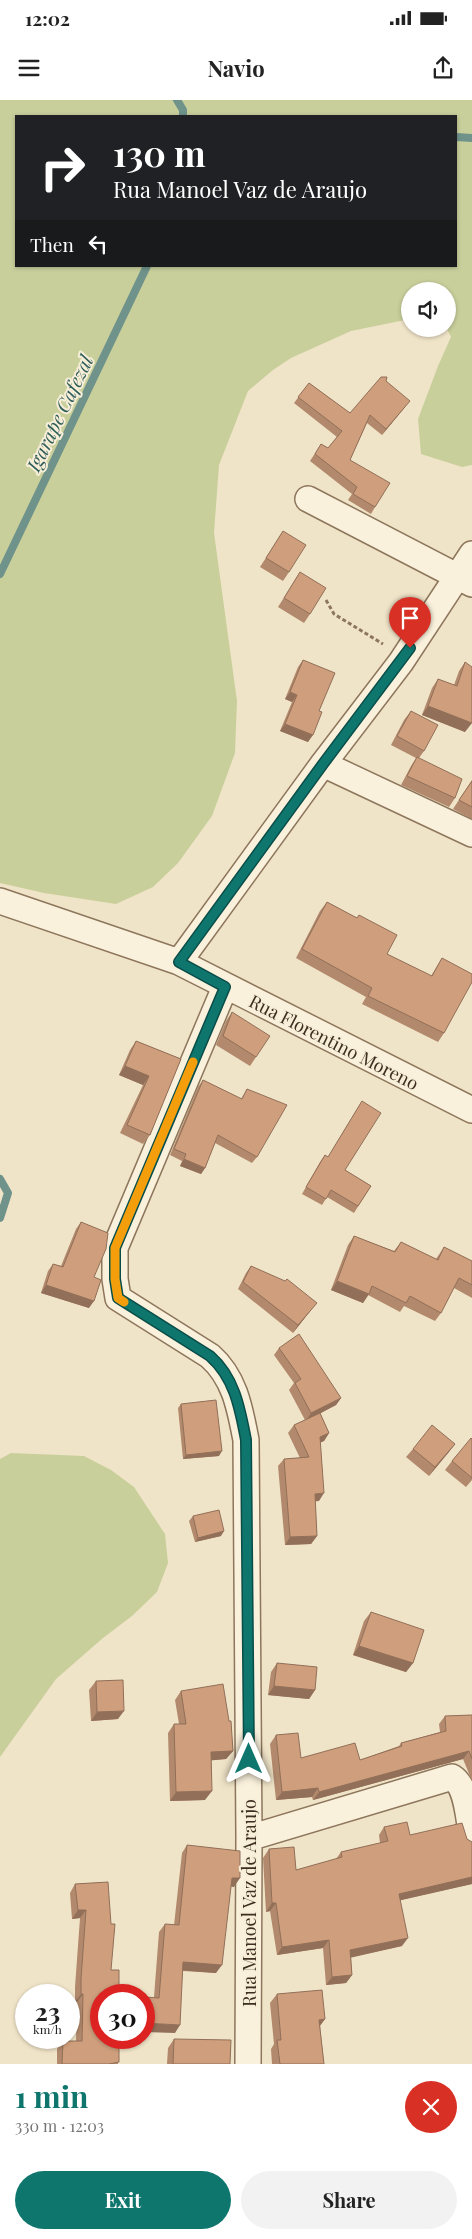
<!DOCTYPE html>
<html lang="en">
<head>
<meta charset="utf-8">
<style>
	:root { --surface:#fff; --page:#f2f2f2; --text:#222; --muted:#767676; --accent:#0f766e }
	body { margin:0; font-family:"Playfair Display",serif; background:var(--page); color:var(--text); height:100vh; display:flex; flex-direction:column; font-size:19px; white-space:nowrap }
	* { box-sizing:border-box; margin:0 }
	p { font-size:16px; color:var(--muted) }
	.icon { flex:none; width:28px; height:28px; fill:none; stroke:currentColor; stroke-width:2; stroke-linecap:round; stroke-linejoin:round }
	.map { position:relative; height:1964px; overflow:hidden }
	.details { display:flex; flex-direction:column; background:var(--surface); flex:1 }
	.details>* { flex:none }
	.top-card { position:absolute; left:15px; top:15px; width:442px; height:152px; border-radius:0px; box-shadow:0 1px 4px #0004; background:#202124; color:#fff; overflow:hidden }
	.tools { position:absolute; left:401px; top:182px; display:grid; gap:10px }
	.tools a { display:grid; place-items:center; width:55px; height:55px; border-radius:50%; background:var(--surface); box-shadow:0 1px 4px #0004; font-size:25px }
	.speed { position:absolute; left:15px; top:1884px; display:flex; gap:10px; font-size:25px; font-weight:700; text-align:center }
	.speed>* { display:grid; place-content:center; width:65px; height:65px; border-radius:50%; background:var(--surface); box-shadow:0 1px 4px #0004; line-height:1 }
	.speed small { font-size:12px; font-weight:400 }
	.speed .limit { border:8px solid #d22; background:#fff; color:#111 }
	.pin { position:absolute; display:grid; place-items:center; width:42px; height:42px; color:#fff; margin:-51px -21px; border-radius:50% 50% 50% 0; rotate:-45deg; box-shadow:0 0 5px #0007 }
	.pin .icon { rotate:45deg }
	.me { position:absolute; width:55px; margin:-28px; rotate:0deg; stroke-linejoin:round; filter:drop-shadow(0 0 4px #0008) }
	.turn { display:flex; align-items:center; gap:18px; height:105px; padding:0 15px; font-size:22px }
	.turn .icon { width:65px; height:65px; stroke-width:2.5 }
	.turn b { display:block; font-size:35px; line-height:42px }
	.then { display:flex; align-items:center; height:48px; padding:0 15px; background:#0003; gap:10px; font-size:19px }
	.round { display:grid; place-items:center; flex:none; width:52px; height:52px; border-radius:26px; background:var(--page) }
	.head { display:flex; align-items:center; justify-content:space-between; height:85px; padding:0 15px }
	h1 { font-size:30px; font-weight:700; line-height:38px; color:var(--accent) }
	.cta { display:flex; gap:10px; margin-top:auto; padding:10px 15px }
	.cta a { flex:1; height:58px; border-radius:30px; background:var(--accent); color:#fff; font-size:20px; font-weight:700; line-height:58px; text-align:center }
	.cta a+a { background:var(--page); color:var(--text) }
	.status { display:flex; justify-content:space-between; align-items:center; height:35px; padding:0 25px; background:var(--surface); direction:ltr }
	.status svg { height:14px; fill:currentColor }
	header { display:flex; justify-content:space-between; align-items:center; height:65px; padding:0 15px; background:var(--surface); font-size:22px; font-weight:700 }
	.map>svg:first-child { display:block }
	.green { fill:#c9cf9b; fill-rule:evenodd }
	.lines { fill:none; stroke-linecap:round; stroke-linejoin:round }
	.stream { stroke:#6f938a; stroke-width:8 }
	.minor-casing { stroke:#8d765c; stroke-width:28 }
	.path { stroke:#8d765c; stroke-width:3; stroke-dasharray:4 2.5; stroke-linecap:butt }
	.minor { stroke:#faf1dc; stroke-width:25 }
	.wall { fill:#b2896c }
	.shaded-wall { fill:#916f58 }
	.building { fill:#cf9f7d; stroke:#916f58 }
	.route-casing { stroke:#0a4d48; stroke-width:12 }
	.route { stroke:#0f766e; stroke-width:9 }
	.slow { stroke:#f59e0b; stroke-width:9 }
	.labels { text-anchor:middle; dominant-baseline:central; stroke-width:4; stroke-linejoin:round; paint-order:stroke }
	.street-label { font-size:18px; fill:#3d2e20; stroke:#f7eed8 }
	.water-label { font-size:19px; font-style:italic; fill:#2f5d5a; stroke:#f7eed8 }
</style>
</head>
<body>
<div class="status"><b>12:02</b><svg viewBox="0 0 49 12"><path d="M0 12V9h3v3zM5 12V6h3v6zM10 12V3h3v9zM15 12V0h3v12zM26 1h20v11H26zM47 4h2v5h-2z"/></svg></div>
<header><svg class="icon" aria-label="menu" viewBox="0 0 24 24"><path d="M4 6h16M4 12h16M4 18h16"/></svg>Navio<svg class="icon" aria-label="share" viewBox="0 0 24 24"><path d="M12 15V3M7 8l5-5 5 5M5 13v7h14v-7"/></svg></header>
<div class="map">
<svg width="472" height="1964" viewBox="0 0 472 1964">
	<rect width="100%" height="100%" fill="#f0e4c8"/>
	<path class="green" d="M0,0h472v365l-10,2 -41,-13 -3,-35 20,-53 13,-29 -4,-8 1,-38h-38v28l-59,12 -60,27 -18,12 -25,21 -29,74 -5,68 23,168 -2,52 -23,63 -34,47 -25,24 -37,17 -72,-11 -44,-10zM16,16h440v150h-440z
		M11,1353l73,3 27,14 23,17 31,47 3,29 -11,29 -25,24 -29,22 -47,41 -56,78v-298z"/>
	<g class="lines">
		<path class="stream" d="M177,0l6,10v6
			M456,37l16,1
			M0,474l147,-308
			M0,1079l8,14 -8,25"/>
		<g class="minor-casing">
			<path id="minor" d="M308,399l164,85
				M323,664l149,70
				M0,801l179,61 293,148
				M179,862l144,-198 78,-102 71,-108
				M225,887l-110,261v31l3,19 92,58c25,22 30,53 36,84l3,398 -1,226
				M249,1738l203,-61c16,10 16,42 20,60"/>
		</g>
		<path class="path" d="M326,500l8,14 49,30"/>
		<use href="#minor" class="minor"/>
	</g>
	<path class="wall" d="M386,281l19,26 -23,28 -15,-12 -17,37 25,47 -4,7 -23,-14 4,-6 -42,-33 11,-17 7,4 9,-11 -43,-34 15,-20 41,30z
		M283,431l6,41 -6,9 -23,-14z
		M300,472l10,42 -6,9 -26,-16z
		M303,560l16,51 -11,31 -28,-11 12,-29 -7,-3 13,-32z
		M465,562v70l-43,-17 10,-27 6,-9 16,6 5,-14z
		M411,611l13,40 -5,7 36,40 -6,9 -48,-22 10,-19 5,-8 -25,-13 13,-25z
		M472,680v39l-19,-10z
		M327,802l30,16 2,-3 28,39 44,22 11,-18 2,75 -6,9 -76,-38 4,-7 -70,-39 24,-47z
		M232,912l24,45 -6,9 -34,-21 10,-24z
		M136,941l45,18 -31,76 -7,9 -23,-11 23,-48 -24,-10 11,-25z
		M203,980l38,19 6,-10 10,68 -5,6 -37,-20 -10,25 -4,6 -21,-8 2,-5 -12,-6 28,-68z
		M362,1001l-17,69 26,16 -17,27 -27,-16 -5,8 -20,-11 18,-32 5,-7 3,2z
		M81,1122l13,55 -5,31 -48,-15 7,-22 5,-7 8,2 15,-37z
		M354,1136l40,15 7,-9 35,17 8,-12 28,14v37l-18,-10 -13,25 -6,8 -31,-15 -4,6 -32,-17 -5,8 -32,-13 17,-45z
		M251,1166l60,44 -18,23 -55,-44 8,-16z
		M279,1248l62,50 -5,7 -16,8 9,20 -5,8 -4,1 -1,59h-4l2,35 -6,8 -26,1 -7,-79 6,-7 16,-1 -12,-25 6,-8 11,-5 -16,-30 5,-7 -20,-28z
		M181,1304l38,52 -36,3 -5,-51z
		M472,1339v41l-6,7 -21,-17 7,-9z
		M455,1344l-26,32 -23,-19 7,-8z
		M193,1416l28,20 -26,6 -6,-21z
		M371,1512l42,51 -7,9 -53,-17 11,-34z
		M277,1563l38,27 -6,9 -41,-4 3,-23z
		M96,1581l22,38 -27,2 -2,-31z
		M181,1591l52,60 -7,8 -15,1 -6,40 -35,1 -2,-68 6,-9h5l-4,-24z
		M472,1615v66l-9,-22 -150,41 -1,-3 -36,3 -6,-56 6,-9 25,23 59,2 39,-14 2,-3 39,-11 -1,-8 6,-8z
		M384,1727l26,8 57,4 5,3v42l-72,16 2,46 -51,11 1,18 -6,8 -20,2 -3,-37 -46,7 -7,-44 -4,1 -3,-54 6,-9 27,21 40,-11 5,-7 39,-9 -1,-8z
		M187,1745l47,42 -3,-1 -15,87 -33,-2 -8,62 -21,-36 5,-65 6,-8 9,1 8,-72z
		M75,1784l36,86 7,94h-61v-15l6,-8h13l1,-39h-2v-15l5,-69 -8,1 -2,-26z
		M277,1894l48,25 -5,7 4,38h-52l-1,-15 3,-5 -4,-41z
		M174,1939l56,25h-63l1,-16z"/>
	<path class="shaded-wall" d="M410,301l-5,6 -23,28 4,-6z
		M290,592l7,3 -5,7 -7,-3z
		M428,606l44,17 -7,9 -43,-17z
		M285,624l28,11 -5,7 -28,-11z
		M125,966l24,10 -6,9 -24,-10z
		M184,1059l21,9 -4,6 -21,-8z
		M337,1181l32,13 -6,9 -32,-13z
		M46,1185l48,16 -5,7 -48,-15z
		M317,1203l-6,7 -18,23 5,-8z
		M341,1298l-5,7 -30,16 5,-8z
		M329,1333l-5,8 -9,4 5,-8z
		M455,1344l-6,8 -20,24 6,-9z
		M222,1351l-3,5 -36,3 3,-4z
		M324,1393l-5,8 -9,1 5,-8z
		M224,1431l-3,5 -26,6 3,-4z
		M317,1436l-6,8 -26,1 5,-8z
		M359,1546l54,17 -7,9 -53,-17z
		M274,1586l41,4 -6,9 -41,-4z
		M124,1611l-6,8 -27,2 6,-9z
		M233,1651l-7,8 -21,2 6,-9z
		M469,1651l-6,8 -150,41 6,-8z
		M318,1688l-6,9 -36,3 6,-8z
		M212,1691l-7,9 -35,1 6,-9z
		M472,1777v7l-79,18 6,-8z
		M232,1778h8l-6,9 -8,-1z
		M272,1803h4l-6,8 -4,1z
		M78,1810h8l-6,8 -8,1z
		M408,1838l-6,8 -57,13 5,-9z
		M329,1840l-6,8 -46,7 5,-8z
		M183,1862l39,3 -6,8 -39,-3z
		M352,1875l-6,8 -20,2 6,-8z
		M81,1894h2l-6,8h-2z
		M325,1919l-7,9 1,-8z
		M144,1923l36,2 -5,8 -31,-1z"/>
	<path class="building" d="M381,277h6l-1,4 24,20 -24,28 -16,-14 -20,45 40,23 -15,24 -22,-13 4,-7 -42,-33 6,-10 7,4 14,-17 -44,-34 11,-14 41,30z
		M283,431l23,14 -17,27 -23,-14z
		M300,472l26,16 -16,26 -26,-16z
		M303,560l32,13 -16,38 3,1 -9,23 -28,-11 12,-29 -7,-3z
		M465,562l7,5v56l-44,-17 10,-27 19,7z
		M411,611l27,14 -14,26 -27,-15z
		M417,657l45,22 -7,19 -48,-22z
		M472,681v26l-13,-7z
		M327,802l30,16 2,-3 38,20 -10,19 45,22 10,-18 30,16v8l-28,51 -76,-37 4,-8 -70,-39z
		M232,912l38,24 -14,21 -33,-21z
		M136,941l45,18 -31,76 -23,-10 22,-49 -24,-10z
		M203,980l39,19 5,-10 40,16 -30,52 -39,-22 -13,33 -21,-9 2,-5 -12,-5z
		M362,1001l19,12 -36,57 26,16 -13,20 -27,-16 -5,9 -20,-12 19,-32 3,2z
		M81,1122l27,11 -2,16 -12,28 7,3 -7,21 -48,-16 7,-21 10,3z
		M354,1136l41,16 6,-10 37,18 6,-13 28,14v24l-13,-7 -18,35 -31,-17 -4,7 -34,-17 -3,8 -32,-13z
		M251,1166l34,15 2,-2 30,24 -19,22 -55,-43z
		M299,1234l42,64 -30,15 -16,-30 6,-4 -22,-31z
		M216,1300l6,51 -36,4 -5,-51z
		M320,1313l9,20 -9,4 4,56 -9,1 2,42 -27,1 -6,-78 25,-2 -15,-32z
		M432,1325l23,19 -20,23 -22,-18z
		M471,1338l1,1v39l-20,-17z
		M219,1410l5,21 -26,7 -5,-22z
		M371,1512l53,18 -11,33 -54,-17z
		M277,1563l40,4 -2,23 -41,-4z
		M123,1580l1,31 -27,1 -1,-31z
		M223,1584l6,37h2l2,30 -22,1 1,39 -36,1 -2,-68h12l-5,-33z
		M472,1615v44l-3,-8 -150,41 -1,-4 -36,4 -6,-57 22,-2 3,25 54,-15 5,17 42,-14 -1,-3 45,-12 -1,-15z
		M407,1722l3,13 52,-12 5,16 5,3v35l-73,17 9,44 -58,12 2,25 -20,2 -3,-37 -47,7 -6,-44h-4l-3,-54 25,-2 2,23 46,-13 -1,-5 47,-11 -4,-14z
		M187,1745l53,6v27h-8l-10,87 -39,-3 -3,63 -36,-2v-26l15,1 6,-74 14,1z
		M108,1782l3,42h4l-4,46h8v25h-18v43h18v24l-10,2h-47l1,-23h19l1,-47h-2v-15l5,-69h-8l-3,-26z
		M322,1890l3,29 -6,1 5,44h-44l-3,-24h4l-4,-46z
		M174,1939l57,1 -1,24h-57z"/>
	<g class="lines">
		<g class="route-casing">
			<path id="route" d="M249,1659l-3,-319c-6,-31 -11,-62 -36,-84l-92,-58 -3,-19v-31l110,-261 -46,-25 144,-198 87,-116"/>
		</g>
		<use href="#route" class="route"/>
		<path class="slow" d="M124,1202l-6,-4 -3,-19v-31l78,-186"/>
	</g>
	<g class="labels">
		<g class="street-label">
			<text transform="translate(334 942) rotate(27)">Rua Florentino Moreno</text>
			<text transform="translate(249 1803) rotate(-90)">Rua Manoel Vaz de Araujo</text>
		</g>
		<g class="water-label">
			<text transform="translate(59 313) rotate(-64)">Igarape Cafezal</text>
		</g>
	</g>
</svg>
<div class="tools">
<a><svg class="icon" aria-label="sound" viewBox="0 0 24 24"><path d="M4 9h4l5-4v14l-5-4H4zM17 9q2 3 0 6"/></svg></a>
</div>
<div class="speed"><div>23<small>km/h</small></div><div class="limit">30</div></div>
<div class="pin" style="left:410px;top:548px;background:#d93025"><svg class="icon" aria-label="arrive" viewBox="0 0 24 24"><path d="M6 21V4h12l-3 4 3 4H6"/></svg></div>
<svg class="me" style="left:249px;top:1659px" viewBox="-20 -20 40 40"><path d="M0-17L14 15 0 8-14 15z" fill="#0f766e" stroke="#fff" stroke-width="4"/></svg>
<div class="top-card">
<div class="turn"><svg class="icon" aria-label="right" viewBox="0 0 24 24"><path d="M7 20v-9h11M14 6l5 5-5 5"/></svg><div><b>130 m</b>Rua Manoel Vaz de Araujo</div></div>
<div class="then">Then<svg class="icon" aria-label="left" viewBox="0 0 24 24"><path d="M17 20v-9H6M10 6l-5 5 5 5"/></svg></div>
</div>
</div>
<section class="details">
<div class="head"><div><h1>1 min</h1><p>330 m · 12:03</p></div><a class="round" style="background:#d93025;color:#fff"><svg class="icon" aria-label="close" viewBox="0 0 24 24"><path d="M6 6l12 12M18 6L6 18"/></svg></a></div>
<div class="cta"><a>Exit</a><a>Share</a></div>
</section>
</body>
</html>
